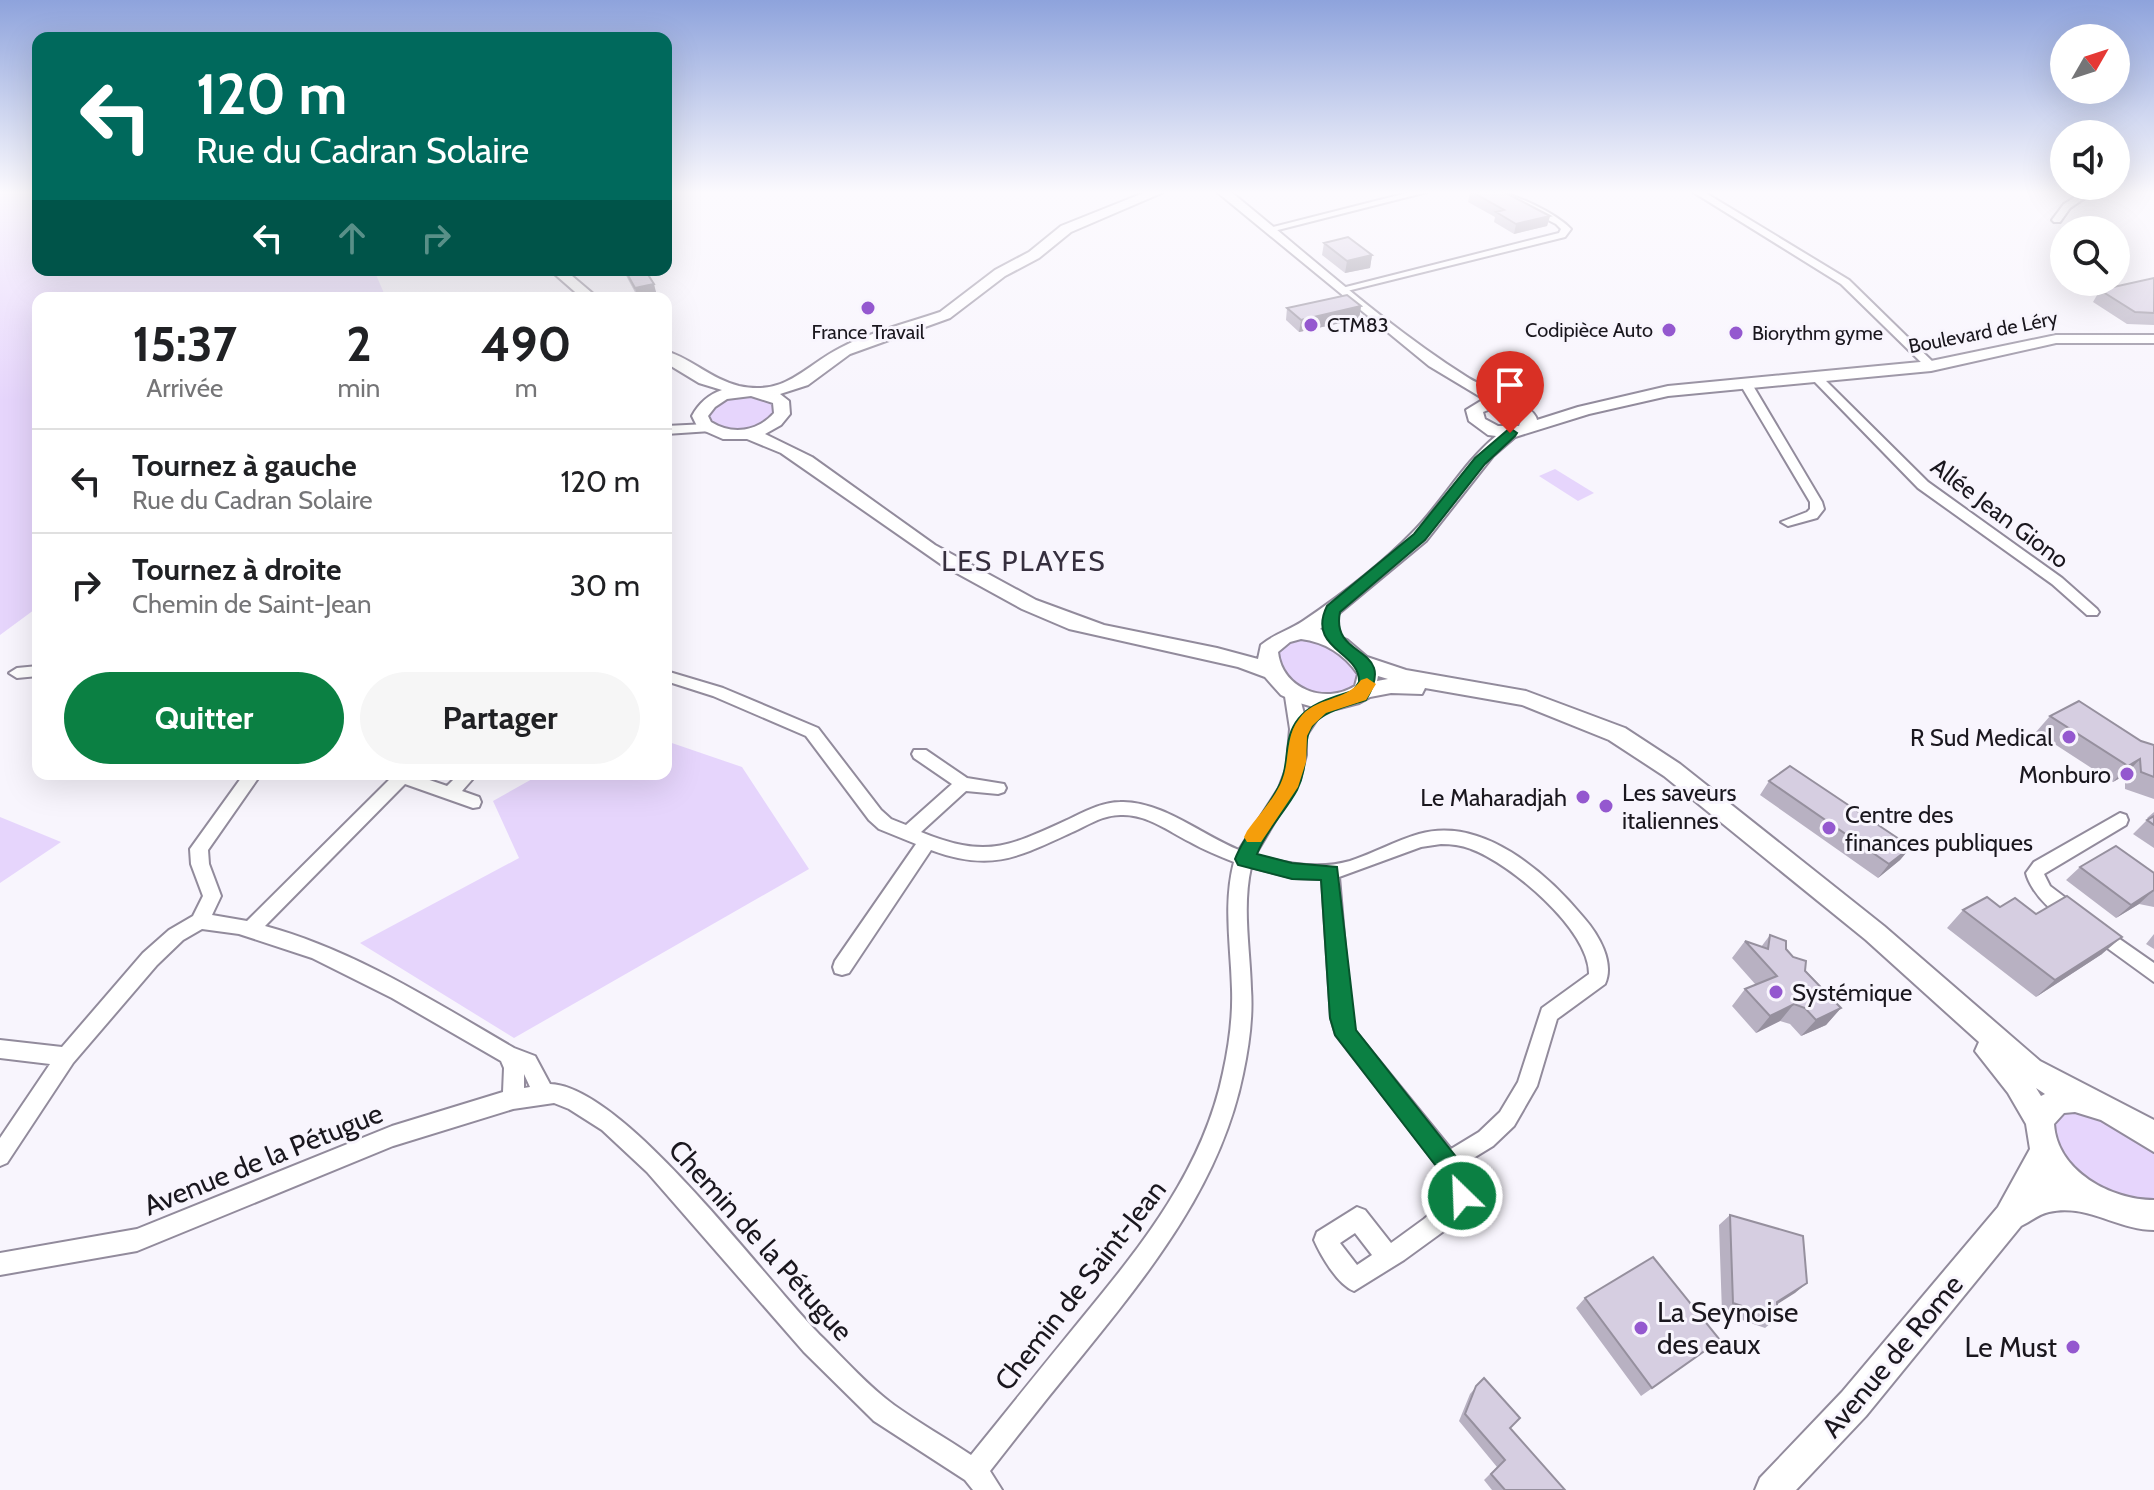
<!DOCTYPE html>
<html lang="fr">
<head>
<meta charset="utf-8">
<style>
	:root { --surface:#fff; --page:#f6f6f6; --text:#202124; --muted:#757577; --line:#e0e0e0; --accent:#0b8043 }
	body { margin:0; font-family:Cabin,sans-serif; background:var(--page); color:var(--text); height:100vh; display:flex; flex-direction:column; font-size:30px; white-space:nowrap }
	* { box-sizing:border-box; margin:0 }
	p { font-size:26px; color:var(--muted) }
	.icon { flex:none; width:44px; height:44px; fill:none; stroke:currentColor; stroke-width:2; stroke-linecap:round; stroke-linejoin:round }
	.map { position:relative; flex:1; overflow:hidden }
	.sheet { position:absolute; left:32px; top:292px; width:640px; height:488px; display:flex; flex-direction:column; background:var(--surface); border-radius:16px; box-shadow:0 8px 32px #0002 }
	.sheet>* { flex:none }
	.top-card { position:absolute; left:32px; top:32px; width:640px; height:244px; border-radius:16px; box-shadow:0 8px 32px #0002; background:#00695c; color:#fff; overflow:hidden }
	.needle { width:52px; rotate:51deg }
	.tools { position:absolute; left:2050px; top:24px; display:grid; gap:16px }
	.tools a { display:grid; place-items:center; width:80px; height:80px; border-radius:50%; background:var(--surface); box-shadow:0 8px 32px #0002; font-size:40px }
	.pin { position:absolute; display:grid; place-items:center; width:68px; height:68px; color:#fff; margin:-82px -34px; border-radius:50% 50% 50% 0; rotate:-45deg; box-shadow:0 0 8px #0007 }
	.pin .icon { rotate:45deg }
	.me { position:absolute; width:88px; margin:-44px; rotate:336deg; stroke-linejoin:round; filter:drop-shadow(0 0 6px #0008) }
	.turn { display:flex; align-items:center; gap:28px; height:168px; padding:0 32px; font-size:36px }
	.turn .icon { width:104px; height:104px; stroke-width:2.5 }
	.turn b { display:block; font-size:56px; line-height:68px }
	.lanes { display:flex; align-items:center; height:76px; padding:0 32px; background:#0003; justify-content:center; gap:40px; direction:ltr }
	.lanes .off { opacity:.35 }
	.eta { display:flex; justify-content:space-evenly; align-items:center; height:136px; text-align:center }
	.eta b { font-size:48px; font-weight:800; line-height:56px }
	.cta { display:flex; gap:16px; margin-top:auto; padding:16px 32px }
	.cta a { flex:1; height:92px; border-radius:48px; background:var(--accent); color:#fff; font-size:32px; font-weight:800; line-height:92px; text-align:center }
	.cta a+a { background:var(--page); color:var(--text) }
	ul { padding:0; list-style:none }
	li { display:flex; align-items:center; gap:24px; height:104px; padding:0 32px; border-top:2px solid var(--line) }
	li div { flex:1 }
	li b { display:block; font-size:30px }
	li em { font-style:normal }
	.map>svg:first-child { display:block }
	.green { fill:#e6d5fc }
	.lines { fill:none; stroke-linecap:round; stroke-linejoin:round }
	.street-casing { stroke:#928b9c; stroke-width:4 }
	.secondary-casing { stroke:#928b9c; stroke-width:4 }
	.street { fill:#fff; fill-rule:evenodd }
	.secondary { fill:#fff; fill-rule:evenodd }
	.wall { fill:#b8b1c2 }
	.shaded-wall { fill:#96909e }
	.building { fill:#d6cee1; stroke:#96909e; stroke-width:2 }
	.route { fill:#0b8043; stroke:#07532c; stroke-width:2 }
	.slow { fill:#f59e0b }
	.poi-dot { fill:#9458cf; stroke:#f8f5fd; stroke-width:3 }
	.labels { text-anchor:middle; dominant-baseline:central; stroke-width:6; stroke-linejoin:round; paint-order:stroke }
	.far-poi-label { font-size:20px; fill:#1a171e; stroke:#f8f5fd; text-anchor:start }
	.far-street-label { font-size:20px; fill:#1a171e; stroke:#f8f5fd }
	.street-label { font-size:24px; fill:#1a171e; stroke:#f8f5fd }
	.poi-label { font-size:24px; fill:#1a171e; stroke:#f8f5fd; text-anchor:end }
	.quarter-label { font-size:28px; letter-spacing:2px; fill:#362f3e; stroke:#f8f5fd }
	.near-street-label { font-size:28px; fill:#1a171e; stroke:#f8f5fd }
	.near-poi-label { font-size:28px; fill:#1a171e; stroke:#f8f5fd; text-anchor:start }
</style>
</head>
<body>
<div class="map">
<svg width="2154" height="1490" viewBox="0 0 2154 1490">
	<rect width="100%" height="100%" fill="#f8f5fd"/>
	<path class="green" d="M0,192h38v78h336l12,28h-348v309l-38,28z
		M733,392l48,9 -15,27 -50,4 -14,-21z
		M1555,469l39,24 -16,8 -39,-25z
		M1313,633l55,41 -28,28 -59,-21 -8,-38z
		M666,741l76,26 67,102 -295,169 -154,-95 159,-85 -26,-57 48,-27h125z
		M0,817l61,25 -61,41z
		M2062,1101l92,37v77l-62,-16 -52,-77z"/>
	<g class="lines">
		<g class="street-casing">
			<path id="street" d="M1411,192h16l-157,40 -5,-3z
				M1493,192c20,0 64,22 78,37l-6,8 -222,55 -5,-3 221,-56 2,-4 -5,-5z
				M1693,192h11l145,88 86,84v4h-8l-86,-84z
				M2083,192h11l-24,16 -10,14h-6l-2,-2 12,-16z
				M1817,375l4,1 107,106 134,96 35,31 2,3 -2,3h-10l-35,-31 -134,-96 -105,-108 -2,-2z
				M1746,381l6,3 70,118 2,7 -7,9 -29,8 -7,-4 26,-10 3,-3v-7l-70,-118z
				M707,424l6,4 -2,3 -45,3v-8z
				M38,666v10l-21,2 -8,-5 8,-5z
				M666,671l57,17 95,40 63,82 10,9 15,6 46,-41 -38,-26 -2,-4 2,-4h12l41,28 37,6 2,4 -2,4 -6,2 -32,-3 -45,41c64,26 85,16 146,-12 17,-8 35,-18 53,-18 40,-2 82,33 119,48l40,-62 8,-21 3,-38 -6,-39 8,-5 5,1 7,28 22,-15h10l3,4 -21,15 -12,18v19l-6,24 -45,76c30,9 64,15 95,6 24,-8 45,-20 69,-27 63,-18 127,38 165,84 14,16 31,44 21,66l-48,35 -20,67 -23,40 -21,20 -31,19 11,27 -8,20 -10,11 -51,37 -50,31c-16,-6 -33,-35 -40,-51l3,-8 40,-25 8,3 26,33 33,-24 26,-22v-12l-10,-16 -104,-134 -5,-17 -9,-139 -28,-1 -43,-11c-9,40 -1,82 0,122 2,28 -2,57 -8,85 -22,108 -90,194 -158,278 -32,39 -64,79 -95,119l12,19h-29l-8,-10 -91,-59 -70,-69 -157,-180 -45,-42 -33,-21 -15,-6 -41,6 -120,37 -256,105 -137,24v-22l137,-24 255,-103 111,-34 1,-24 -3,-7 -109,-63 -80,-40 -73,-24 -37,-5 -19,11 -26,25 -84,98 -66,100 -7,3v-28l50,-74 -50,-6v-18l62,7 81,-94 26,-23 24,-14 10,-20 -12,-32 -1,-15 54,-75h17l-53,76 1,14 12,32 -9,19 35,6 148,-147h17l35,12 12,-12h18l-15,17 17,6 2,5 -2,5 -6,1 -68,-24 -140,142c89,24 170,76 249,122l21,8 15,28c75,2 217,199 273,254 22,22 46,49 71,67 25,18 52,33 77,50 37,-46 74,-92 111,-137 61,-74 121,-149 141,-245 6,-27 10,-56 9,-84 -1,-42 -9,-85 2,-127 -15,-6 -30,-12 -44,-20 -22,-11 -42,-27 -67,-27 -17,-1 -32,8 -46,15 -57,26 -84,43 -146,20l-82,123 -7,2 -7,-2 -2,-6 2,-6 81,-117 -37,-15 -10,-9 -63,-84 -93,-40 -47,-15zM1441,844c10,0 20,1 30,5 39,14 119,81 118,125l-47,34 -24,74 -18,30 -21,20 -28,17 -96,-118 -4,-13 -12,-141 82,-30zM524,1074l6,13 -6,1zM1355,1233l17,22 -15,10 -17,-22z
				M2120,813l6,2 2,5 -2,5 -82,49 6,12 29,22 3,5 -3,5c-20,7 -49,-27 -53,-45l8,-11z
				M2098,924l56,39v19l-62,-45 -3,-5 3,-5z"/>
		</g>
		<g class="secondary-casing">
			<path id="secondary" d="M1146,192h18l-93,40 -32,26 -34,18 -55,42 -100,36 -42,31 -28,9 9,7 1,13 -9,11 -16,9 47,23 123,88 101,55 68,25 113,23 41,11 3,-14c13,-11 27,-14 42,-24 37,-25 77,-55 109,-88 30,-30 51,-70 84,-97l-8,-1 -19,-14 -3,-11 18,-11 -55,-33 -212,-174h14c77,62 152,132 236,185 16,11 67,26 70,43l41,-13 90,-21 263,-25 125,-26h98v8h-98l-125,28 -263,25 -79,18 -74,23 -22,19 -67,85 -106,88 27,11 20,17 39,13 120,21 99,37 55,36 204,162 156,135 114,59v32l-53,-32 -26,-8 -11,1 -10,11c3,47 57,76 100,76v30c-36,0 -68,-27 -105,-18 -10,2 -19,10 -28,14l-155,190 -70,74h-41l5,-12 82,-86 156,-185 32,-58 -4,-25 -18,-31 -33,-42 4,-9 -113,-102 -202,-164 -55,-36 -87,-35 -97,-17 -3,6 -31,-1 -21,4 -11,6 -23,6h-16l-24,-7 -15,-7 -16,-18 -27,-10 -169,-38 -47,-20 -80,-44 -161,-112 -34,-14h-24l-25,-11 -6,-12c7,-13 16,-21 30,-26l-23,-7 -33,-20v-12c26,8 45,28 73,35 47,10 64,-19 101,-38 30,-16 68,-25 100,-36l55,-42 34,-18 32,-26zM751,396l22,7 1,10c-17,19 -42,22 -63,9l-3,-6 7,-9 12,-8zM1496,407l23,8 3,3 -3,8h-21l-13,-7 -2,-7zM1301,639c24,3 43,15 57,35l-3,12c-30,19 -73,3 -77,-34l12,-10zM1378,676l10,3 -11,2zM2036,1088l9,6 -4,2z
				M550,270h15l33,28h-16z"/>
		</g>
		<use href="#street" class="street"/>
		<use href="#secondary" class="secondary"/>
	</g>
	<path class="wall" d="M1470,192h34l46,24 -3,10 -33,8 -20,-12 1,-5 -27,-15z
		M1324,243l48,12 -2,13 -25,5 -23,-18z
		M623,270h22l11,22 -19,4z
		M2154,278v47l-27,-1 -34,-22 7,-12z
		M1361,306l-2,13 -60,13 -13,-12 1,-12z
		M2050,716l104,29v54l-29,-10v-14l-12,7 -77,-50z
		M1769,781l142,66 -11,13 -22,18 -118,-83z
		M2154,812v36l-21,-14 15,-15 -1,-1z
		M2080,867l74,6v34l-15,-3 -23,14 -50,-38z
		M2000,907l36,7 66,40 -66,43 -89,-69 16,-18z
		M2154,934v15l-8,-5z
		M1770,935l16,14 55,59 -15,17 -25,11 -11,-12 -10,-3 -24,12 -24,-27 13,-17 11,-4 -24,-27 13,-17 16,6z
		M1730,1215l77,68 -30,21v14l-12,10 -43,-15 -3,-88z
		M1585,1298l123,51 -67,47 -65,-88z
		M1484,1378l26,50 55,62h-73l-8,-10 13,-13 -38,-46 11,-27z"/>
	<path class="shaded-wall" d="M1550,216l-3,10 -33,8 2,-10z
		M1372,255l-2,13 -25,5 2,-12z
		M654,284l2,8 -19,4 -2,-8z
		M1361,306l-2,13 -60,13 2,-12z
		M2140,759l-15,16 -12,7 15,-16z
		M1911,847l-11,13 -22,18 11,-14z
		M2154,890l-15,14 -23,14 15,-13z
		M2122,937l-20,17 -66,43 19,-17z
		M1794,1004l-14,17 -24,12 14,-17z
		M1841,1008l-15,17 -25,11 15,-16z
		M1807,1283l-12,10 -30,19 12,-10z"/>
	<path class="building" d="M1472,192h32l46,24 -34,8 -20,-12 8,-2z
		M1348,237l24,18 -25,6 -23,-18z
		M625,270h20l9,14 -19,4z
		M2154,278v35l-19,-1 -35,-22z
		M1347,295l14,11 -60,14 -14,-12z
		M2079,701l62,40 13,4v32l-13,-5 -1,-13 -12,7 -78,-50z
		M1790,766l121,81 -22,17 -120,-83z
		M2154,816v9l-7,-5z
		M2116,846l38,27v17l-23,15 -51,-38z
		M2067,896l55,41 -67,43 -92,-70 24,-13 13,10 15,-9 21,16z
		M1770,935l16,6v8l7,8 13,4 -1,10 36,37 -25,12 -11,-12 -11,-4 -24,12 -25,-27 32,-13 -32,-35 23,8z
		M1730,1215l73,21 4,47 -30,19v16l-44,-15z
		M1653,1257l67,83 -68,48 -67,-90z
		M1484,1378l36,40 -10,10 55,62h-60l-14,-16 14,-14 -40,-46 11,-28z"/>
	<linearGradient id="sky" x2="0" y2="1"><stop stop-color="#8ea3dc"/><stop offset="0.48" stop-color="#fcfafe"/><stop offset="1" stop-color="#fcfafe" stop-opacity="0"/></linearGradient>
	<rect width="2154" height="401" fill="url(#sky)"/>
	<path class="route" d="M1510,428l7,5 -2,3 -30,28 -60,76 -85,72c-10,49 59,32 26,88 -22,7 -56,13 -59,40 -2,18 -2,34 -10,50 -12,22 -31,40 -40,64l35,9 45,4 19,163 112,142 7,24 -4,9 -9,3 -8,-3 -6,-21 -9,-14 -104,-135 -5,-17 -9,-138 -29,-1 -54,-14 -3,-6c11,-28 32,-48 45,-75 8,-16 5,-33 10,-49 9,-29 37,-36 63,-44l6,-9c2,-30 -53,-33 -32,-76l87,-72 61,-76z"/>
	<path class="slow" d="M1367,678l9,6 -10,16 -40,13 -14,13 -5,10 -1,26 -8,25 -37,55h-14l-3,-5 3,-6c11,-15 25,-30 33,-46 11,-22 4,-47 19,-66 16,-23 47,-17 62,-39z"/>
	<g class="poi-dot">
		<circle cx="868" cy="308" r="8"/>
		<circle cx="1311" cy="325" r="8"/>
		<circle cx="1669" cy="330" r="8"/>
		<circle cx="1736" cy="333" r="8"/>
		<circle cx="2069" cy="737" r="8"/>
		<circle cx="2127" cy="774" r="8"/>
		<circle cx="1583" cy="797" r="8"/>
		<circle cx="1606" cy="806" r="8"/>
		<circle cx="1829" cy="828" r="8"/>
		<circle cx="1776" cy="992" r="8"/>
		<circle cx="1641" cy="1328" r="8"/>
		<circle cx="2073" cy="1347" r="8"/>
	</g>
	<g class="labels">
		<g class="far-poi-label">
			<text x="1327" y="325">CTM83</text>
			<text x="1653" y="330" text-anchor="end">Codipièce Auto</text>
			<text x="868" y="332" text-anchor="middle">France Travail</text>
			<text x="1752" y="333">Biorythm gyme</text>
		</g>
		<g class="far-street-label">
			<text transform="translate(1983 332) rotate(-11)">Boulevard de Léry</text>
		</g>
		<g class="street-label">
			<text transform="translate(2000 513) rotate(37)">Allée Jean Giono</text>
		</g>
		<g class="poi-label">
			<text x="2053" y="737">R Sud Medical</text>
			<text x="2111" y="774">Monburo</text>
			<text x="1622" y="792" text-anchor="start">Les saveurs<tspan x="1622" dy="28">italiennes</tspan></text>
			<text x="1567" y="797">Le Maharadjah</text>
			<text x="1845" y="814" text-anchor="start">Centre des<tspan x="1845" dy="28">finances publiques</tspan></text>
			<text x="1792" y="992" text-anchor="start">Systémique</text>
		</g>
		<g class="quarter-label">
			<text x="1024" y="561">LES PLAYES</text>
		</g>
		<g class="near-street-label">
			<text transform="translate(263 1159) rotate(-22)">Avenue de la Pétugue</text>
			<text transform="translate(761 1240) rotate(48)">Chemin de la Pétugue</text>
			<text transform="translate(1080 1285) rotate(-52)">Chemin de Saint-Jean</text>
			<text transform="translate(1892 1356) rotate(-50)">Avenue de Rome</text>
		</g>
		<g class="near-poi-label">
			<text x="1657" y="1312">La Seynoise<tspan x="1657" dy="32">des eaux</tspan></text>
			<text x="2057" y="1347" text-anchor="end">Le Must</text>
		</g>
	</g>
</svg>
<div class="tools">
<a><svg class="needle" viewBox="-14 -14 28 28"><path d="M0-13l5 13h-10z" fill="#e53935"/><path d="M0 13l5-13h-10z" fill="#757577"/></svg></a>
<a><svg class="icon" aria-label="sound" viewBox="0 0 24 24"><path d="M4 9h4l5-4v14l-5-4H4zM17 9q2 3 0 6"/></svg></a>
<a><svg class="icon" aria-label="search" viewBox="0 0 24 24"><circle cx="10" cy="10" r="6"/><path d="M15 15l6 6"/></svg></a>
</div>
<div class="pin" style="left:1510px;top:433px;background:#d93025"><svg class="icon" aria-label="arrive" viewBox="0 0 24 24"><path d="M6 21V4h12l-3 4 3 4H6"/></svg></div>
<svg class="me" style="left:1462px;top:1196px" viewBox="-20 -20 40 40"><circle r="17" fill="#0b8043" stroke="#fff" stroke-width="3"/><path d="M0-11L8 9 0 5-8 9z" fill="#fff"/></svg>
<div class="top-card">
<div class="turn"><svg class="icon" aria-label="left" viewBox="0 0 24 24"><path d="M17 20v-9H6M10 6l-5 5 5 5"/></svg><div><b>120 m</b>Rue du Cadran Solaire</div></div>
<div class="lanes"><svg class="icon" aria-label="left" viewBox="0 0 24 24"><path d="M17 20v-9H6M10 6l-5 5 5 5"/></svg><svg class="icon off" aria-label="ahead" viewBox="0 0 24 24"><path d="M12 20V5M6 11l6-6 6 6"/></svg><svg class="icon off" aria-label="right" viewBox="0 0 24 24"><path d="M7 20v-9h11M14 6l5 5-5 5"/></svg></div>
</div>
<section class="sheet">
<div class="eta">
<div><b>15:37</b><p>Arrivée</p></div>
<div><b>2</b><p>min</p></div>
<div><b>490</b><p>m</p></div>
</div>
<ul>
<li><svg class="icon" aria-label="left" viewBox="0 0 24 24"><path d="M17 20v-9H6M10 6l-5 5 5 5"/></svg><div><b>Tournez à gauche</b><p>Rue du Cadran Solaire</p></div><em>120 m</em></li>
<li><svg class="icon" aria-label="right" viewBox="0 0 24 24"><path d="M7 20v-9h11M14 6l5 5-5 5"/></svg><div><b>Tournez à droite</b><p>Chemin de Saint-Jean</p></div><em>30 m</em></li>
</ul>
<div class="cta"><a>Quitter</a><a>Partager</a></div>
</section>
</div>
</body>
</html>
